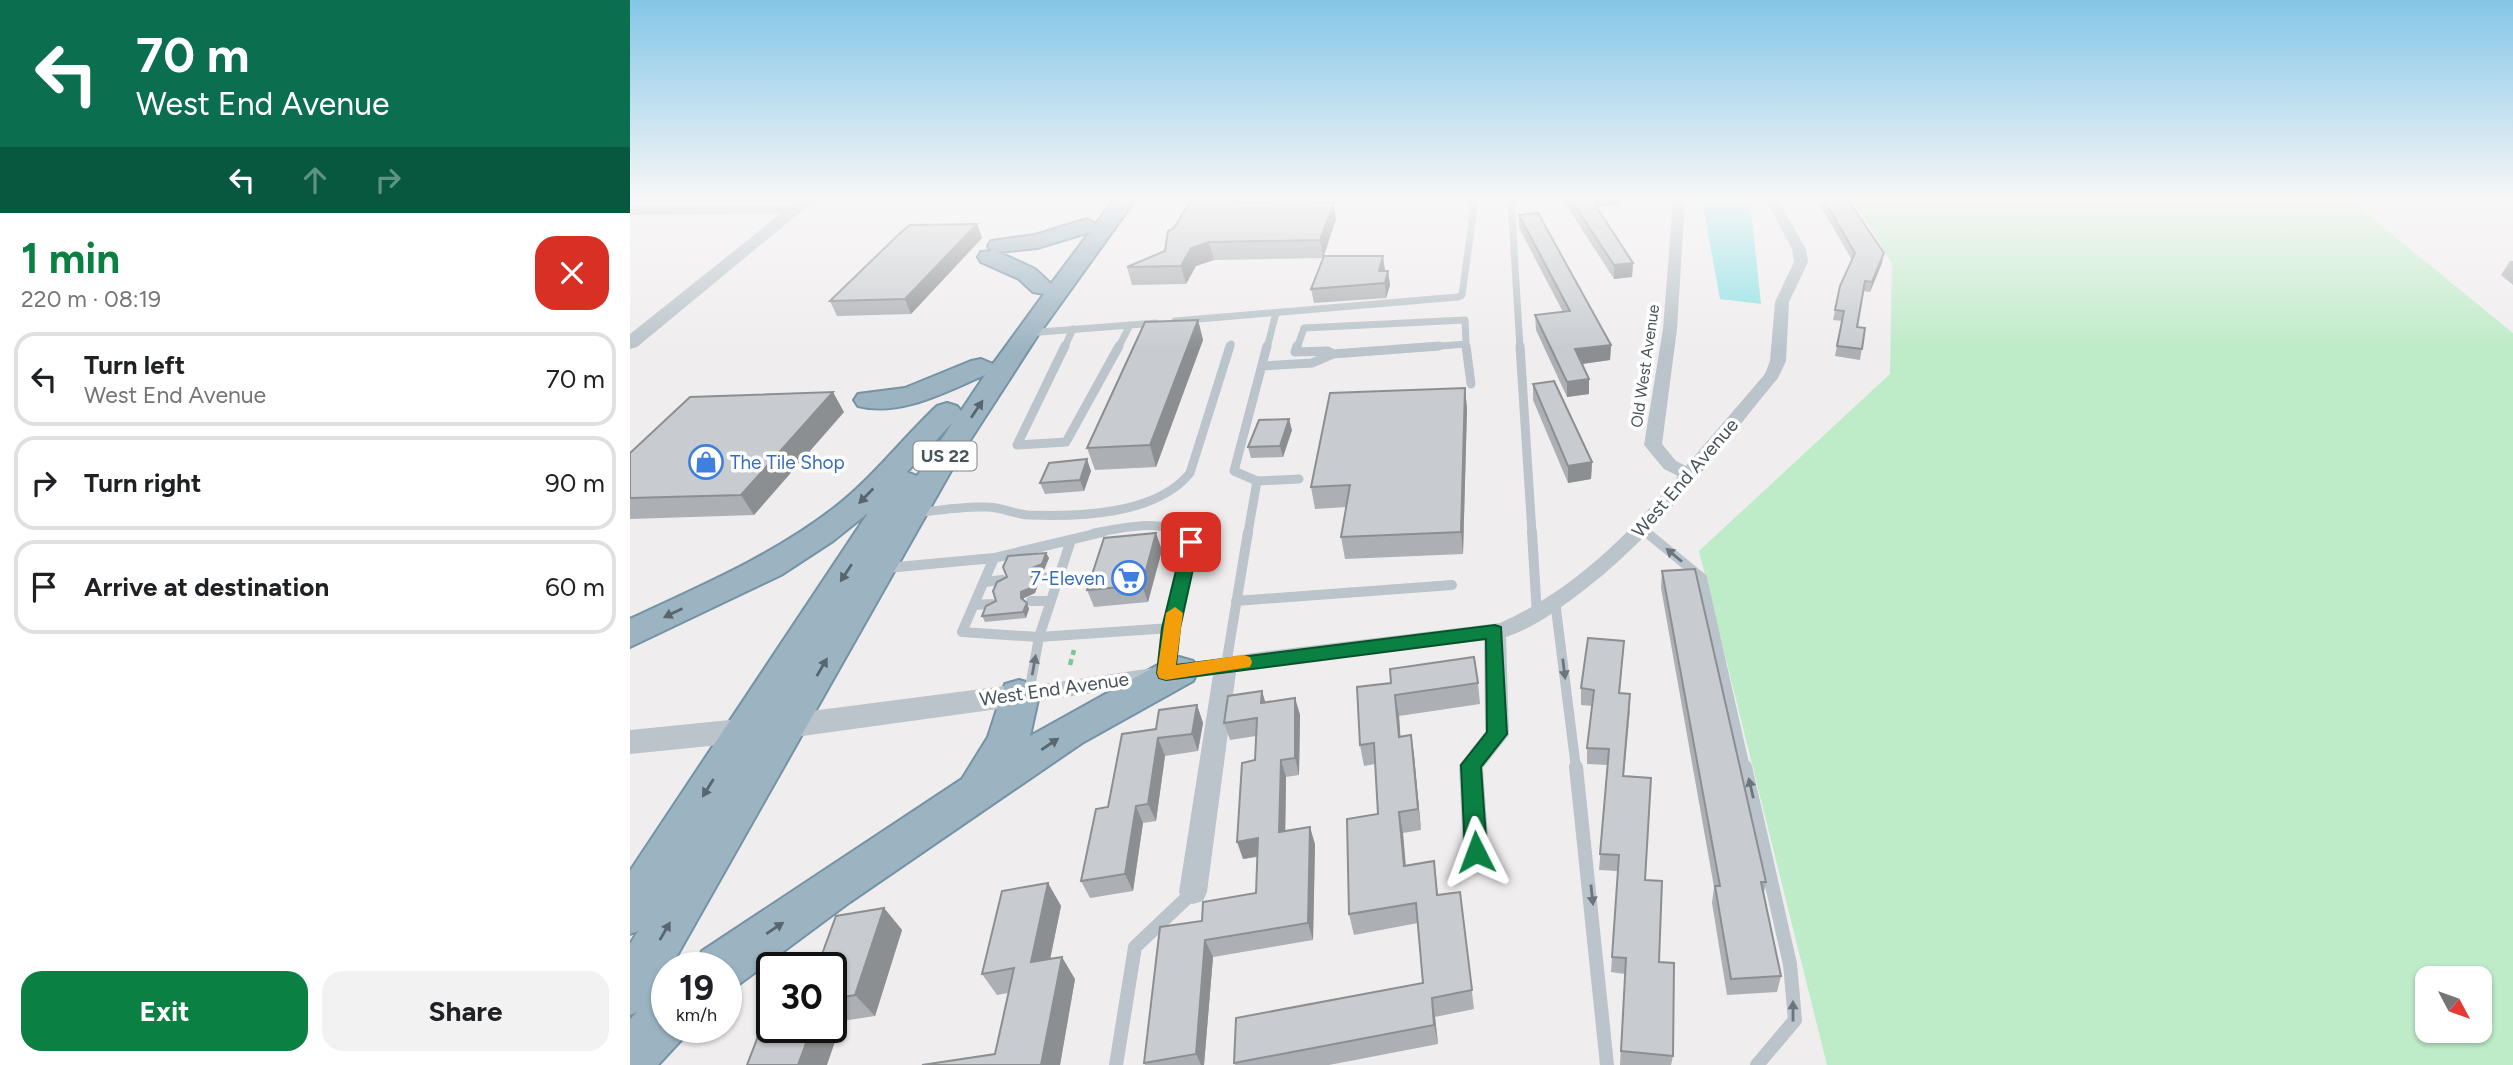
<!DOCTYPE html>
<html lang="en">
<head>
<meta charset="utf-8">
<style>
	:root { --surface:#fff; --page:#f2f2f2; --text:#202124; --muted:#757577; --line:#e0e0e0; --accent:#0b8043 }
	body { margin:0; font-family:Figtree,sans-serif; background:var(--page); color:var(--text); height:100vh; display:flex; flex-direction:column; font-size:26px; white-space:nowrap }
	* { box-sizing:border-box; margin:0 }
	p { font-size:23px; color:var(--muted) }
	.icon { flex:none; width:38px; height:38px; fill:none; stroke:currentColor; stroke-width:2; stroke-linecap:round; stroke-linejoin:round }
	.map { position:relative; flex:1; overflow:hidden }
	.drawer { display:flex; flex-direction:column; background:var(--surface); width:630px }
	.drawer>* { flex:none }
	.hud { background:#0b6e4f; color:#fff; overflow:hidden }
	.needle { width:46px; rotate:131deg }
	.tools { position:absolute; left:1785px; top:966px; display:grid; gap:14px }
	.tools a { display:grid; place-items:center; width:77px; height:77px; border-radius:14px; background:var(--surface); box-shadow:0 2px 5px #0004; font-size:35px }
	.speed { position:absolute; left:21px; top:952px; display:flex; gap:14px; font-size:35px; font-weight:700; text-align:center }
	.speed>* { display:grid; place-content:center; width:91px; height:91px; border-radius:50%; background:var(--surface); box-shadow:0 2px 5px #0004; line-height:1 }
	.speed small { font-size:18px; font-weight:400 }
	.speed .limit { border:4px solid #111; border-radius:10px; background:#fff; color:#111 }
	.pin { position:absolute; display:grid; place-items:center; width:60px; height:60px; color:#fff; margin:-30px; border-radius:14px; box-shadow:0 4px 10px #0006 }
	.me { position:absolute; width:77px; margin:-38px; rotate:357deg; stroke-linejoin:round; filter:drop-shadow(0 0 5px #0008) }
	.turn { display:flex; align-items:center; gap:24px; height:147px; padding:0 21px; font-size:32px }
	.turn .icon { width:91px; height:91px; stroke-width:2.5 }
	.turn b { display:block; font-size:49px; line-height:60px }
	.lanes { display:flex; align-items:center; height:66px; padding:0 21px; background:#0003; justify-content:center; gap:35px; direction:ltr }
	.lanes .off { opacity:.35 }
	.round { display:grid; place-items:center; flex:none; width:74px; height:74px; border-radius:21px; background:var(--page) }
	.summary { display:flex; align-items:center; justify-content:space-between; height:119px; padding:0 21px }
	h1 { font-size:42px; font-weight:700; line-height:52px; color:var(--accent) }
	.action { display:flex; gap:14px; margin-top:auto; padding:14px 21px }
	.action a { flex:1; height:80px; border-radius:21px; background:var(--accent); color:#fff; font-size:28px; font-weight:700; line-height:80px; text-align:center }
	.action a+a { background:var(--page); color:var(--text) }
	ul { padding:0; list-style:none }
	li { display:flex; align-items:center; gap:21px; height:94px; margin:0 14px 10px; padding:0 7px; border:4px solid var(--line); border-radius:21px }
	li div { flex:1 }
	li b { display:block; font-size:26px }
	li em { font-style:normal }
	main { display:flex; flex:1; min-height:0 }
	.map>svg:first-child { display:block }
	.green { fill:#beebc8; fill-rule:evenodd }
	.water { fill:#8ee1e5 }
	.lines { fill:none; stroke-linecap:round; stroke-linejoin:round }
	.trunk-casing { stroke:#7493a5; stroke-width:4 }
	.path { stroke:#79c794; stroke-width:4.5; stroke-dasharray:6 4.5; stroke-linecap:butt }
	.service-far3 { stroke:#bac4ca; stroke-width:7 }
	.service-far2 { stroke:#bac4ca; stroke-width:9 }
	.service-far1 { stroke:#bac4ca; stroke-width:10 }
	.service { stroke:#bac4ca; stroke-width:14 }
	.minor { fill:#bac4ca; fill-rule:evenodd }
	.tertiary { fill:#bac4ca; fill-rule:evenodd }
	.trunk { fill:#9cb4c2; fill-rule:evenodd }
	.wall { fill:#acafb3 }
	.shaded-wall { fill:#8c8f92 }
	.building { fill:#c8ccd0; stroke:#8c8f92; stroke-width:2 }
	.oneway { fill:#58676f }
	.oneway2 { fill:#6a767c }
	.route { fill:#0b8043; stroke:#07532c; stroke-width:2 }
	.slow { fill:#f59e0b }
	.labels { text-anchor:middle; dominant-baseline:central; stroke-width:7; stroke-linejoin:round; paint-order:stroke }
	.far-street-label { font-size:16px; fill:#47545a; stroke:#fff }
	.shield { fill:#fff; stroke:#7e878c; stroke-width:2 }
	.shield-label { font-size:18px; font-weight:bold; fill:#47545a }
	.shop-label { font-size:19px; fill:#366cbe; stroke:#fff; text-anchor:start }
	.street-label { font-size:19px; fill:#47545a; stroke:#fff }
</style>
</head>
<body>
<main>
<section class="drawer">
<div class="hud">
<div class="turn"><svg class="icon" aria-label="left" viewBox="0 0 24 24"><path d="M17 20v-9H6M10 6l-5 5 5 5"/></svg><div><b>70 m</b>West End Avenue</div></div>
<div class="lanes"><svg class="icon" aria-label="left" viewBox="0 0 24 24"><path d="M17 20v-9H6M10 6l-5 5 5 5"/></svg><svg class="icon off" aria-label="ahead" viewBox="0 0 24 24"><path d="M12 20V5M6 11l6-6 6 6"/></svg><svg class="icon off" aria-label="right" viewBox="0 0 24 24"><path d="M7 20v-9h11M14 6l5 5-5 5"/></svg></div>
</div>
<div class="summary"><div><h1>1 min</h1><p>220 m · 08:19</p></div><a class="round" style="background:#d93025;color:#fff"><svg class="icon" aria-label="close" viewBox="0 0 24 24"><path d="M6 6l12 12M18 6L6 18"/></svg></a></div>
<ul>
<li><svg class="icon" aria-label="left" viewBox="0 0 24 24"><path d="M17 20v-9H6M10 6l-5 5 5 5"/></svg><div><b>Turn left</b><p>West End Avenue</p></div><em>70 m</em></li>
<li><svg class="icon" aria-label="right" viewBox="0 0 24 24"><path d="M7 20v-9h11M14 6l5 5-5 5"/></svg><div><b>Turn right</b></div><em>90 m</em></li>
<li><svg class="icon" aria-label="arrive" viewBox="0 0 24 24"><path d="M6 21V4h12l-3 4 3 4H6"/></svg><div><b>Arrive at destination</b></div><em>60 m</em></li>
</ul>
<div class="action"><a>Exit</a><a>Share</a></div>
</section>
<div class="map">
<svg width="1883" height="1065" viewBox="0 0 1883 1065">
	<rect width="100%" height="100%" fill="#f0edee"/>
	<path class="green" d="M1223,200h497l163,133v732h-686l-128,-514 191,-177 2,-110zM1797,978h53v53h-53z"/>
	<path class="water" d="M1072,200h48l11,104 -41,-5z"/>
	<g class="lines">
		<g class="trunk-casing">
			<path id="trunk" d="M484,200h21l-97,135 -82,127 -286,506h-3v6l-14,24 14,-6v35h22l-4,9 -27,29h-28v-46l7,-7 -7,3v-71l8,-13 -8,3v-63l238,-358 -35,28 -52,34 -151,72v-28c70,-33 142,-63 204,-111 38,-29 68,-69 103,-102l10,-3 10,3 4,5 24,-36c-38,16 -84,42 -127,31l-4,-6 4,-6 47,-6 66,-27 10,-2 12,5 51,-70 -11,-2 -14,-13 -38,-17 -3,-5 3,-5 10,-1 -3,-5 3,-5 44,-6 52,-16 9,5zM460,232l-39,52 -16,-15 -37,-17 39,-4zM323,422l-36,54 -10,-4z
				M549,657l14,4 5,10 -5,10 -111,62 -232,159 -112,83 -12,4v-21h-31l7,-17 260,-172 26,-42 17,-53 14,-4 14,4 6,11 -9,41 135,-75z"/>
		</g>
		<path class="path" d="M440,665l4,-15"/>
		<path class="service-far3" d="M881,200l9,148
			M545,321l283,-24 4,-2 13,-95
			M398,333l128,-10
			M434,348l9,-19
			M488,348l12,-23
			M600,348l1,-4
			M637,348l9,-35
			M667,348l7,-20 161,-8 1,24
			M786,348l50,-4v4"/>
		<path class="service-far2" d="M435,346l-48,99 49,-3 53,-96
			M667,346l-2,6 33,-1 5,3
			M836,346l5,38
			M890,346l12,187
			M632,366l50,-3 21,-9 106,-8
			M627,481l-23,-10 33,-125
			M286,513c23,-3 47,-7 70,-6 15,0 29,7 42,8 51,2 128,0 162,-42l40,-127
			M1013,529l5,4
			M464,533c26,-5 64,-14 88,0
			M618,533l9,-52 42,-2"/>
		<path class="service-far1" d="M902,532l5,83
			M1016,532l56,46 43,190
			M364,558l109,-26
			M257,568l107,-10 -32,74 77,5 132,-9 -5,45
			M410,578l19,-1
			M354,582l18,-2
			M401,601h20
			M606,601l216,-16
			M925,601l21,167
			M344,605l18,-1
			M541,628l20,-86 -12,-10
			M596,665l22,-133
			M399,693l10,-56 32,-97"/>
		<path class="service" d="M946,767l31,298
			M1115,767l45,197 5,56 -38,45
			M486,1065l19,-118 58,-55"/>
		<path class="minor" d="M1043,200h12l-8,129 -15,115 14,17 10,5 79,-92 5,-13 5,-59 19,-40 -2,-13 -26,-49h12l28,49 2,13 -19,40 -3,59 -8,17c-64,77 -118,155 -199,216 -23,17 -45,34 -73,43l3,98 -26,33 6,84 -4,8 -9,3 -9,-3 -4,-8 -4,-87 26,-33 -1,-92 -217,27 -31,5 -29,220 -4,9 -10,3 -10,-3 -4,-9 34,-217 -194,29 -8,-3 -3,-6 3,-6 256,-38 233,-28c72,-32 128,-88 178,-147l-14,-7 -20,-24 19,-116z
			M172,206v6l-4,1 -168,2v-8z"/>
		<path class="tertiary" d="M168,200h17l-178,147 -7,2v-15z
			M389,684l10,3 5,8 -5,8 -10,3 -231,32 -158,16v-24l158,-16z"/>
		<use href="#trunk" class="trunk"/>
	</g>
	<path class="wall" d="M933,200h58v4l-25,3 37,56 -1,14 -18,2z
		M1187,200h31l34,63 -12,29 -7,-1 -6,36 8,1 -5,32 -25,-4 7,-35 -9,-1 7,-34 12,-26z
		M612,202l94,17 -12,37 64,15 2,14 -4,13 -72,5 -3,-14 12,-31 -109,2 -18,6 -10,18 -54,1 -5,-18 38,-16z
		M889,215l92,130 -1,15 -28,4 7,30 -22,3 -31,-67 -1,-15 28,-3 -44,-84z
		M347,224l5,14 -71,76 -74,2 -7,-15z
		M1880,261h3v24l-12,-10z
		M568,320l5,20 -47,127 -61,3 -8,-22z
		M903,384l59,78 -1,17 -23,4 -35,-83z
		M835,388l2,21 -4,145 -118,5 -4,-22 5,-30 -31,2 -4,-22z
		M214,412l-90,103 -124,4v-66z
		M662,430l-9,27 -32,1 -3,-11z
		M461,471l-7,20 -39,3 -5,-11z
		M532,550l-14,52 -54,5 -7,-17z
		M416,553l3,5 -5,12 -11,5v3l3,2 2,5 -3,8 -11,5v3l3,2 2,6 -3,9 -41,4 -3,-6z
		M1032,571l104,311 -2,11 17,83 -4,16 -50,3 -15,-92 2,-16 -53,-299z
		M994,641l-4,52 10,17 -6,66 21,104 14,82 14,94 -2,9h-51l5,-91 -14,-2 7,-101 -19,-1 9,-105 -21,-1v-16l5,-42 -11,-1v-17z
		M761,683h87l2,21 -81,12 1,20 11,-1 3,20 7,75 -18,3 3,33 28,-5 4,34 22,-3 14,117 -39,8 3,27 -109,21h-94l-1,-2 189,-80 -5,-60 -64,12 -5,-21 29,-100 -3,-50 -11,2 -4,-21z
		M632,691l3,12 30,-5 5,17 -1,60 -13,2 -1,54 30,13 -2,96 -100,17 -9,108h-59l-1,-2 58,-142 54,-28 1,-36 -14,2 12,-99 1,-24 -26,4 -6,-17z
		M567,705l6,18 -5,28 -33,5 -9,65 -13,2 -10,68 -43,7 -9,-17 75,-152z
		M418,883l13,23 -11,53 25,20 -15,86h-138l73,-11 13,-61 -11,2 -15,-21z
		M254,908l18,22 -27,86 -33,5 -11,6v-59z"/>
	<path class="shaded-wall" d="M600,200h13l-10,20 -4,-17z
		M959,200h32v4l-32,4z
		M704,202l2,17 -13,39 -3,-18z
		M347,224l5,14 -71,76 -6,-15z
		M579,242l5,18 -18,6 -10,18 -5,-18 10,-18z
		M1254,253l-2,10 -12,29 2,-10z
		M753,256l2,14 -4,15 -2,-14z
		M1003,263l-1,14 -18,2v-14z
		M758,271l2,14 -4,13 -1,-15z
		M568,320l5,20 -47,127 -6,-22z
		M981,345l-1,15 -35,5v-16z
		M959,379v15l-22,3v-15z
		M835,388l2,21 -4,145 -2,-22z
		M203,392l11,20 -90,103 -13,-20z
		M659,419l3,11 -9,27 -3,-11z
		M457,459l4,12 -7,20 -4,-11z
		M962,462l-1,17 -23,4v-17z
		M526,533l6,17 -14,52 -6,-17z
		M416,553l3,5 -5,12 -11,5v7l-2,-6 -1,-7z
		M406,580l2,5 -3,8 -11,5v6l-3,-6v-6z
		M397,603l2,6 -3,9 -3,-6z
		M632,691l5,17 -6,-5z
		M765,695l4,21 3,41 -3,-20z
		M665,698l5,17 -1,60 -4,-17z
		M567,705l6,18 -5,28 -6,-17z
		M781,735l3,20 7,75 -3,-21z
		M528,738l7,18 -9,65 -8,-17z
		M651,760l5,17 -1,72 -6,-17z
		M506,806l7,17 -10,68 -8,-17z
		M769,812l4,21 4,53 -3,-20z
		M680,827l5,17 -2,96 -5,-17z
		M628,838l6,17 -21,4 -6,-17z
		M418,883l13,23 -16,78 -14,-22z
		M254,908l18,22 -27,86 -20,-21z
		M575,940l8,17 -9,108h-3l-5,-11z
		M432,957l13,22 -15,86h-19z
		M802,998l3,19 3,27 -4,-19z
		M201,1011l11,10 -15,44h-29l14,-38h19z"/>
	<path class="building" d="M561,200h39l-1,3 105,-1 -14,38 -111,2 -18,6 -10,18 -54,1 38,-16 3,-20 6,-3z
		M941,200h21l41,63 -19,2z
		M1194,200h24l36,53 -12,29 -7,-1 -8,46 8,1 -3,21 -25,-3 7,-35 -9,-1 5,-24 15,-33z
		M908,213l73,132 -36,4 14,30 -22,3 -32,-67 35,-4 -51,-96z
		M347,224l-72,75 -75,2 68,-66 12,-10z
		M694,256h59l-4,15h9l-3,12 -74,6z
		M568,320l-48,125 -63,3 58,-126z
		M924,381l38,81 -24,4 -35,-82z
		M835,388l-4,144 -120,5 9,-52 -39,2 19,-94z
		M203,392l-92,103 -111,3v-45l60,-56z
		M659,419l-9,27 -32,1 11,-27z
		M457,459l-7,21 -40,3 9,-20z
		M526,533l-14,52 -55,5 17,-52z
		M416,553l-4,11 -12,5 1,7 5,4 -3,7 -12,5v6l6,5 -4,9 -41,4 4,-10 10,-5 -3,-10 4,-9 10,-5 -4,-10 5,-11z
		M1065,569l71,313h-5l20,94 -50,3 -16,-93h5l-58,-315z
		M958,638l36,3 -5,52 11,1 -7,82 28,2 -6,102 17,1 -3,81 15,1 -1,93 -52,-5 5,-93 -14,-1 7,-102 -19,-1 9,-105 -22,-1 7,-58 -13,-2z
		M844,657l4,26 -83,12 4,42 12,-2 7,74 -19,3 5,54 30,-5 3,34 23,-3 12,98 -40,8 2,27 -200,38 2,-45 187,-35 -7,-80 -67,11 -2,-95 31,-5 -4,-71 -14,2 -3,-58 34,-4 -1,-14z
		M632,691l-1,12 34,-5v60l-14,2 -2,72 31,-5 -2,96 -103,17 -9,114 -52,9 16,-136 42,-6 1,-19 53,-9 2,-55 -21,4 5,-79 13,-3 2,-42 -33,5 4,-27z
		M567,705l-5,29 -34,4 -10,66 -12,2 -11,68 -44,7 15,-72 12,-2 14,-73 34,-5 3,-19z
		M418,883l-17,79 31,-5 -21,108h-119l73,-11 19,-86 -32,6 20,-83z
		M254,908l-29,87 -24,4v-31h-14l19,-52z
		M140,1005h2v22h40l-14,38h-51z"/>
	<defs><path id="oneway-solid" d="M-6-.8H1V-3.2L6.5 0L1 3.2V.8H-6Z" transform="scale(1.75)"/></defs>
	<g class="oneway">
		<use href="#oneway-solid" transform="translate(347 409) rotate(-56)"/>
		<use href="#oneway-solid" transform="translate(236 496) rotate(134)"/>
		<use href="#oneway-solid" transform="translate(216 573) rotate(123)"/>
		<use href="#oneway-solid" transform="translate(43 613) rotate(154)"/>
		<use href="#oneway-solid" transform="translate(192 667) rotate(-60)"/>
		<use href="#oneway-solid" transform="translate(420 744) rotate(-34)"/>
		<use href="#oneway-solid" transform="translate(78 788) rotate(122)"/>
		<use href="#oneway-solid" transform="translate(145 928) rotate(-34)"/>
		<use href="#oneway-solid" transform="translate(35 931) rotate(-60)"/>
	</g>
	<g class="oneway2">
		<use href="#oneway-solid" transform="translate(1044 555) rotate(-140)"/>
		<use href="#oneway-solid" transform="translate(404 665) rotate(-80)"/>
		<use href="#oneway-solid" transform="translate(934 669) rotate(83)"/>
		<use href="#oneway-solid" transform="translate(1121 788) rotate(-103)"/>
		<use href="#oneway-solid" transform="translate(962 895) rotate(84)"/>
		<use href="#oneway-solid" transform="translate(1163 1011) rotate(-90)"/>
	</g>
	<linearGradient id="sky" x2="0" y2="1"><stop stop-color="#84c6e7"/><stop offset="0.57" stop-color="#f8f7f7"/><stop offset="1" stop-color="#f8f7f7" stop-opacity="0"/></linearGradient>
	<rect width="1883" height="349" fill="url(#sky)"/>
	<path class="route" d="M561,537l8,5 -19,86 -4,37 319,-40 6,2 6,107 -26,33 6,85 -3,7 -8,3 -8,-3 -3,-7 -4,-87 26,-33 -1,-93 -320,41 -7,-2 -2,-5 5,-45 21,-86z"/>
	<path class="slow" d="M545,607l8,6 -7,52 67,-10 7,2 2,5 -2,5 -84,13 -7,-2 -2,-5 9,-60z"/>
	<defs>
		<g id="shop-ring" transform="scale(1.75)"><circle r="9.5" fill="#fff" stroke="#3f7fe0" stroke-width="1.5"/><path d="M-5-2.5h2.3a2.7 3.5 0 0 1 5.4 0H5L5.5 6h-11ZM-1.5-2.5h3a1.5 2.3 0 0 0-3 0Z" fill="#3f7fe0"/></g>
		<g id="supermarket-ring" transform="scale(1.75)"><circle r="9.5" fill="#fff" stroke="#3f7fe0" stroke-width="1.5"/><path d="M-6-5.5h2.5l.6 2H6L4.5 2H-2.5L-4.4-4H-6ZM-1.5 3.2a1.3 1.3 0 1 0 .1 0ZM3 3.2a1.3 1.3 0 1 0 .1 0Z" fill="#3f7fe0"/></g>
	</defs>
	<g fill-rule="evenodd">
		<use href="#shop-ring" x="76" y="462"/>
		<use href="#supermarket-ring" x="499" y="578"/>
	</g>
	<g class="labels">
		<g class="far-street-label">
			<text transform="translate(1015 366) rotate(-82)">Old West Avenue</text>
		</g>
		<rect class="shield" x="283.5" y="441.5" width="63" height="29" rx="5"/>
		<g class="shield-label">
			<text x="315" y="456">US 22</text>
		</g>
		<g class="shop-label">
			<text x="100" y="462">The Tile Shop</text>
			<text x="475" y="578" text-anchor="end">7-Eleven</text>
		</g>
		<g class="street-label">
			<text transform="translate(1055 478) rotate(-49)">West End Avenue</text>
			<text transform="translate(424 689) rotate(-8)">West End Avenue</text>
		</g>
	</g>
</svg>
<div class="tools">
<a><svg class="needle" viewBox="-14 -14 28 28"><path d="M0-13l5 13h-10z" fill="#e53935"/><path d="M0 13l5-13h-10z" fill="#757577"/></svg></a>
</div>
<div class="speed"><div>19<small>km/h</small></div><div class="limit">30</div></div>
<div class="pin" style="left:561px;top:542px;background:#d93025"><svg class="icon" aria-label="arrive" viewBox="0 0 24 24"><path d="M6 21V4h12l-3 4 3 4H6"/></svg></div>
<svg class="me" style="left:846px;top:852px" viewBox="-20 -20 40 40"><path d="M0-17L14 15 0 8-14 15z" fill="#0b8043" stroke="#fff" stroke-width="4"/></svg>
</div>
</main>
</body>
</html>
